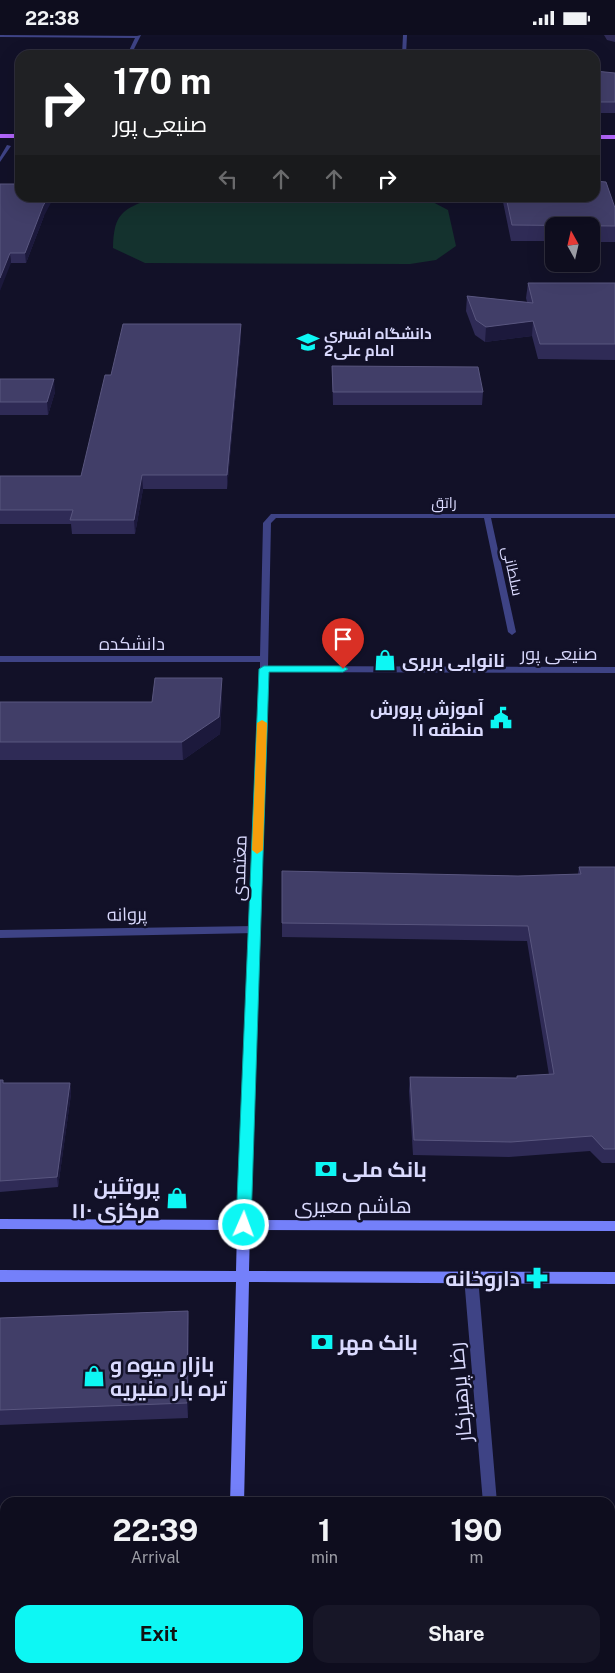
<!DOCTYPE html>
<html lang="en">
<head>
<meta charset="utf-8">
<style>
	:root { --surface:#0e0d1e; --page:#171627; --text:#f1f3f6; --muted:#9b9ca4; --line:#2e2d3c; --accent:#0df7f4 }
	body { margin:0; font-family:"Public Sans",Cairo,sans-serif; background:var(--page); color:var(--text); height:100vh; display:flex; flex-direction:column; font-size:19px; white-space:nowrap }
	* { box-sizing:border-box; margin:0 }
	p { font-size:16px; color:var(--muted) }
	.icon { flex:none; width:28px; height:28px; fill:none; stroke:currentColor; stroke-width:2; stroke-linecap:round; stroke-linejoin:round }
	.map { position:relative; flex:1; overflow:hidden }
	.drawer { position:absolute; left:0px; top:1462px; width:615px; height:176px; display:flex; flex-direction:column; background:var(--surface); border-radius:15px 15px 0 0; box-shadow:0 5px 20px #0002,0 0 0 1px var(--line) }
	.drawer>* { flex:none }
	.top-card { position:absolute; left:15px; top:15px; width:585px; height:152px; border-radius:15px; box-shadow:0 5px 20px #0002,0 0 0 1px var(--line); background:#202124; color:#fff; overflow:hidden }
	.needle { width:32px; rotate:352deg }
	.buttons { position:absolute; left:545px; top:182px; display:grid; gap:10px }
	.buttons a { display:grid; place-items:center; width:55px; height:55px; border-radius:10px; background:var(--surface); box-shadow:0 5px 20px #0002,0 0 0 1px var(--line); font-size:25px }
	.pin { position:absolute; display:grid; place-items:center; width:42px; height:42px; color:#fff; margin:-51px -21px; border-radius:50% 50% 50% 0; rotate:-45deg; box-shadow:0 0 5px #0007 }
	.pin .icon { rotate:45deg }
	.me { position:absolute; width:55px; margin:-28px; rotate:2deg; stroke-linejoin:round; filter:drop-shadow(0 0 4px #0008) }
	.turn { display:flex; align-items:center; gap:18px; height:105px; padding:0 15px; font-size:22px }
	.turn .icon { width:65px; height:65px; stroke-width:2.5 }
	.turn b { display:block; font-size:35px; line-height:42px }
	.lanes { display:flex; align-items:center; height:48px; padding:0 15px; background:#0003; justify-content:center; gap:25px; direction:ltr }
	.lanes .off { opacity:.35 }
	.eta { display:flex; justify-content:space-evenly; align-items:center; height:85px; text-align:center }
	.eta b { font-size:30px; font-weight:700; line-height:35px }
	.button { display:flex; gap:10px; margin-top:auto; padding:10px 15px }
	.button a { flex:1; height:58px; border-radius:15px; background:var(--accent); color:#111; font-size:20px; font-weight:700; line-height:58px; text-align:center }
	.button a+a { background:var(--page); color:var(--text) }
	.status { display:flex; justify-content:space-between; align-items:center; height:35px; padding:0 25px; background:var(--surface); direction:ltr }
	.status svg { height:14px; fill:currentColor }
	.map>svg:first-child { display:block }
	.green { fill:#14322e }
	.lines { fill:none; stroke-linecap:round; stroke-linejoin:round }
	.street { fill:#3e4385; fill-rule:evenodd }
	.secondary { fill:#7480fa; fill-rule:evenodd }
	.primary { fill:#b165fa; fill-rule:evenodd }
	.wall { fill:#2f2b56 }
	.shaded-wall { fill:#1c193c }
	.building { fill:#413e68; stroke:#59567f }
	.route { fill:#0df7f4; stroke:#08a19f }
	.slow { fill:#f59e0b }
	.labels { text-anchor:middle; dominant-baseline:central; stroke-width:5; stroke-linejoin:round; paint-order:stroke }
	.far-poi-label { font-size:15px; font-weight:bold; fill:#dadafe; stroke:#121128; text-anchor:start }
	.far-street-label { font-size:15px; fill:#dadafe; stroke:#121128 }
	.street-label { font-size:18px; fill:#dadafe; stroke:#121128 }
	.poi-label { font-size:18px; font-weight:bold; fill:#dadafe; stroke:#121128; text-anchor:start }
	.near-poi-label { font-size:21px; font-weight:bold; fill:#dadafe; stroke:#121128; text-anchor:start }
	.near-street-label { font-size:21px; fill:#dadafe; stroke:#121128 }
</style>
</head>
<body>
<div class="status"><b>22:38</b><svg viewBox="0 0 49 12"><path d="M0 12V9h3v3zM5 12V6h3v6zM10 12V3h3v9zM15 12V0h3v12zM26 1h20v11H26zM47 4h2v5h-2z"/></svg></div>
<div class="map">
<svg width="615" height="1638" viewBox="0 0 615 1638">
	<rect width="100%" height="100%" fill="#121128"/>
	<path class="green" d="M152,163h273l23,12 8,36 -20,14 -26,4 -265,-1 -32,-15c1,-35 9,-38 39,-50z"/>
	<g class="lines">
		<path class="street" d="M0,0l137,1 4,-1 -10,20h-4l8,-17 -135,-1z
			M403,0h4l-1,20h-4z
			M7,110l4,1 -11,16v-5z
			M271,479h344v4h-124l25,114 -4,3 -4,-3 -24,-114h-208l-5,5 -3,143 347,1v6l-351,-1 -4,-3v-7h-260v-6h260l3,-133z
			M255,891l5,4 -1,3 -259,5v-8z
			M471,1236l5,2 2,4 19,226h-14l-19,-226 2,-4z
			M497,1634h16v4h-16z"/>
		<path class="secondary" d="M264,631l4,3 -17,551 364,1v10l-365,-1 -1,41 366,1v12l-366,-2 -5,221h-14l6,-221h-236v-12l236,1 1,-41 -237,-1v-10l238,1 22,-551z
			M225,1634h16v4h-16z"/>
		<path class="primary" d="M0,99h20v4h-20z
			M595,100h20v4h-20z"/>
	</g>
	<path class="wall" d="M604,0h11v7l-8,-2z
		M595,36l20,2v40h-20z
		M0,149l44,32 -18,47h-15z
		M502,162h93l20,11v34h-24v-16h-37v15h-43z
		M528,248h87v77l-77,-1 -6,-23 -47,6 -10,-7 -9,-24 1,-15 60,6 -1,-4z
		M241,289v12l-14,153h-84l-8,45h-63l-1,-10h-71v-48h81l30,-101z
		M332,331l151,26 -1,13h-149z
		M0,344l55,13 -7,23h-48z
		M222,661l-2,38 -37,26h-183v-58h152z
		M579,832h36v296h-13l-12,-12 -81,6 -96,-2 -4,-64 1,-14 107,1 32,-3 -22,-134 -245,-4v-14l236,-47 60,-2z
		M0,1045l4,3h66l1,11 -13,93 -58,5z
		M188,1276l1,15 -1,92 -188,7v-107z"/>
	<path class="shaded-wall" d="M48,162h6l-10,19 -18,47 -1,-10 18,-47z
		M10,218l1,10 -11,28v-13z
		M533,286l-1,15 -47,6 1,-15z
		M241,289v12l-14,153v-14z
		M54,344l1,13 -7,23 -1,-13z
		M142,440l1,14 -8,45 -1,-14z
		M222,643v18l-2,38 -37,26 -1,-18z
		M70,1048l1,11 -13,93 -1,-10z
		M188,1276l1,15 -1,92 -1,-15z"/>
	<path class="building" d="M595,36l20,2v29h-20z
		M595,146l11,1 9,26v18l-103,-1 -6,-28h89z
		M0,149h20v13h28l-5,9 -18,47h-15l-10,25z
		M528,248h87v61h-75l-7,-23 -47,6 -10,-7 -9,-24 66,7z
		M123,289h118l-14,151h-85l-8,45h-64l3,-10h-73v-34h81l24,-101h6z
		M332,331l146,1 5,25h-150z
		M0,344h54l-7,23h-47z
		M155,643h67l-3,39 -37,25h-182v-40h152z
		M579,832h36v282h-11l-12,-13 -81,6 -97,-2 -4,-63 107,1v-2l37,-2 -26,-148 -246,-3v-52l236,5 63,-2z
		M0,1045h3v3h67l-13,94 -57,4z
		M188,1276l-1,92 -187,7v-92z"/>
	<path class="route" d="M264,631h79l5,3 -5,3h-74l-18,553 -2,4 -5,2 -5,-2 -3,-4 23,-556z"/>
	<path class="slow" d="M262,685l5,3 -4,127 -6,4 -5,-4 5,-127z"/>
	<defs>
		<g id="university-bare" transform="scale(1.725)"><path d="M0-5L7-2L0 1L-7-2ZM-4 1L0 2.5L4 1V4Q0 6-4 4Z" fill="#0df7f4" stroke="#121128" stroke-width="2.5" paint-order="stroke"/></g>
		<g id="shop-bare" transform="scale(1.725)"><path d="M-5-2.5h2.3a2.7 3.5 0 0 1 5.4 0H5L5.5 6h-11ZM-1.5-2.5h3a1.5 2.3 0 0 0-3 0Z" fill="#0df7f4" stroke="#121128" stroke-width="2.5" paint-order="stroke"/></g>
		<g id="civic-bare" transform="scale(1.725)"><path d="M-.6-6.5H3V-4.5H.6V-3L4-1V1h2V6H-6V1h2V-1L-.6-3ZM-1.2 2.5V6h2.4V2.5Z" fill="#0df7f4" stroke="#121128" stroke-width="2.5" paint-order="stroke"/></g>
		<g id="bank-bare" transform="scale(1.725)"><path d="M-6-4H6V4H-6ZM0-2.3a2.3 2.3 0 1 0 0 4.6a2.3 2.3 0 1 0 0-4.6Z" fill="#0df7f4" stroke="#121128" stroke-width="2.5" paint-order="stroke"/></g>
		<g id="pharmacy-bare" transform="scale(1.725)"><path d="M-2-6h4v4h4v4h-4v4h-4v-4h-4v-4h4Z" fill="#0df7f4" stroke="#121128" stroke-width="2.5" paint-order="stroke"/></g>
	</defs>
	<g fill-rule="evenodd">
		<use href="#university-bare" x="308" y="307"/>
		<use href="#shop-bare" x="385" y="625"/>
		<use href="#civic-bare" x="501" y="683"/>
		<use href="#bank-bare" x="326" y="1134"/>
		<use href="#shop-bare" x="177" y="1163"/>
		<use href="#pharmacy-bare" x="537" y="1243"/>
		<use href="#bank-bare" x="322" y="1307"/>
		<use href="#shop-bare" x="94" y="1341"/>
	</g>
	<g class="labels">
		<g class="far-poi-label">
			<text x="324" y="298">دانشگاه افسری<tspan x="324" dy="17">امام علی2</tspan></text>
		</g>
		<g class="far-street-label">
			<text x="444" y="467">راتق</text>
			<text transform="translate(513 536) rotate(78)">سلطانی</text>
		</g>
		<g class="street-label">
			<text x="132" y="608">دانشکده</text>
			<text x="559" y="618">صنیعی پور</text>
			<text transform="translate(239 833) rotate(-88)">معتمدی</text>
			<text transform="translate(127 879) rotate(-1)">پروانه</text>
		</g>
		<g class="poi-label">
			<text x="402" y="625">نانوایی بربری</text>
			<text x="484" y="673" text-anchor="end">آموزش پرورش<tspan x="484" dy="21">منطقه ۱۱</tspan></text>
		</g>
		<g class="near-poi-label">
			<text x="342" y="1134">بانک ملی</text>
			<text x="160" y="1151" text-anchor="end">پروتئین<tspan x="160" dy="24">مرکزی ۱۱۰</tspan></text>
			<text x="520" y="1243" text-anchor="end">داروخانه</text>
			<text x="338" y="1307">بانک مهر</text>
			<text x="110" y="1329">بازار میوه و<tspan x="110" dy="24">تره بار منیریه</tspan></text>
		</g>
		<g class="near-street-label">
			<text x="353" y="1170">هاشم معیری</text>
			<text transform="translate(460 1357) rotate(-95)">رضا پرهیزکار</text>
		</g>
	</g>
</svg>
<div class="buttons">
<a><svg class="needle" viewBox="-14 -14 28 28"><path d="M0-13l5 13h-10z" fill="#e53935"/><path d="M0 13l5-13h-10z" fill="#9b9ca4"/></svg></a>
</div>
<div class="pin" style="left:343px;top:634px;background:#d93025"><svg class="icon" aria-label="arrive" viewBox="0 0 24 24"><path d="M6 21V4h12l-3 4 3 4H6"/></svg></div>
<svg class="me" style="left:244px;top:1190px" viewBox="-20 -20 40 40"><circle r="17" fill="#0df7f4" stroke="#fff" stroke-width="3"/><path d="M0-11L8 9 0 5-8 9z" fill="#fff"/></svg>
<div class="top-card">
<div class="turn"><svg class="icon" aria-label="right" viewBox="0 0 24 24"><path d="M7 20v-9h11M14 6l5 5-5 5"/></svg><div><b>170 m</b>صنیعی پور</div></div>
<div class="lanes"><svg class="icon off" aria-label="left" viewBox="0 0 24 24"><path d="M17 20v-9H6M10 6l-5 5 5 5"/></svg><svg class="icon off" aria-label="ahead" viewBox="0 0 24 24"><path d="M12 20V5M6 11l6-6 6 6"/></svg><svg class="icon off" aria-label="ahead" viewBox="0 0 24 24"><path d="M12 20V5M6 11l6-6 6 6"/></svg><svg class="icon" aria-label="right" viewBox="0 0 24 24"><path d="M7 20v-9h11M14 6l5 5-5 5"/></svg></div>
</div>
<section class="drawer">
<div class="eta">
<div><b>22:39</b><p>Arrival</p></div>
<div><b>1</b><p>min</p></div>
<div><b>190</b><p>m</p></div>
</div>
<div class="button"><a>Exit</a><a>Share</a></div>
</section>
</div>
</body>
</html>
